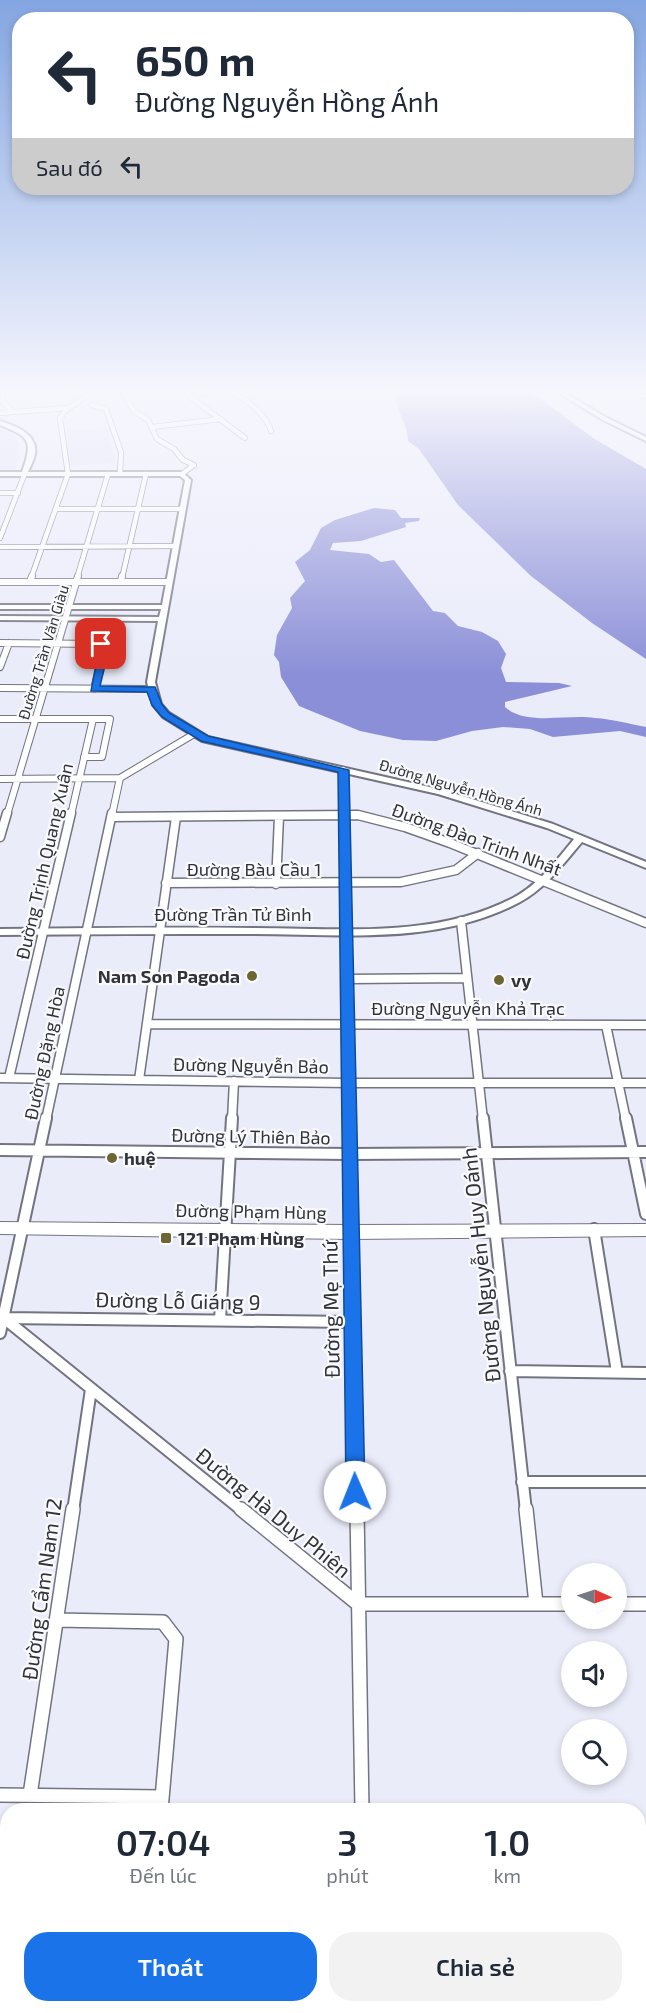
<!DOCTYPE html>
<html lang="vi">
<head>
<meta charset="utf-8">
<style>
	:root { --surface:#fff; --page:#f2f2f3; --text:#1f2937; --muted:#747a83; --accent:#1a73e8 }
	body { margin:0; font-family:"Exo 2",sans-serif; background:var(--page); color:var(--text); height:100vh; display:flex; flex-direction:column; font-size:22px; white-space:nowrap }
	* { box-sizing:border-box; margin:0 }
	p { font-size:20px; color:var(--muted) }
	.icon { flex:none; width:33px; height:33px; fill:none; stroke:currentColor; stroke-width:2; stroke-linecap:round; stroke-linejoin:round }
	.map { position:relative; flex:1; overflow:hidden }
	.details { position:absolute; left:0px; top:1803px; width:646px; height:210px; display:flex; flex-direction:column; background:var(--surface); border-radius:24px 24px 0 0; box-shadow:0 3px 9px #0003 }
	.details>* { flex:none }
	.hud { position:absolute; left:12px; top:12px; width:622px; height:183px; border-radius:24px; box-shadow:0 3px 9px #0003; background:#fff; color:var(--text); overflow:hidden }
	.needle { width:39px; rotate:93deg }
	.buttons { position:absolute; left:561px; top:1563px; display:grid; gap:12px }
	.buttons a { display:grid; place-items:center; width:66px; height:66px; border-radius:50%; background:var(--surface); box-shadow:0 3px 9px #0003; font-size:30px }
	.pin { position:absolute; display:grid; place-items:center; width:51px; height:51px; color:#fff; margin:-26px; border-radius:12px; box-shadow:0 3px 9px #0006 }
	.me { position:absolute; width:66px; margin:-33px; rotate:359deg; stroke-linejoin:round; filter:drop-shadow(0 0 4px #0008) }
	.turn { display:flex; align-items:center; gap:21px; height:126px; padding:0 24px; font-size:27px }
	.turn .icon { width:78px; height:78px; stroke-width:2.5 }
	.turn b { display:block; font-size:42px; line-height:51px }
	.then { display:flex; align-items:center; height:57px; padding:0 24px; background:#0003; gap:12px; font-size:22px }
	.eta { display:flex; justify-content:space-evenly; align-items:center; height:102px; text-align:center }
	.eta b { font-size:36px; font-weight:600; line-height:42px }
	.cta { display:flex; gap:12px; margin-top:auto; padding:12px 24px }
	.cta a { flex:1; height:69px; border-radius:24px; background:var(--accent); color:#fff; font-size:24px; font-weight:600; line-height:69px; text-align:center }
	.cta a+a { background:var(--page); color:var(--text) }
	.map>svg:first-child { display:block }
	.built { fill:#dee1f6 }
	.water { fill:#8b8fd7 }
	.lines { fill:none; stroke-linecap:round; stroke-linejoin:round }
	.minor-far4-casing { stroke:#727480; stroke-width:6 }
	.minor-far3-casing { stroke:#727480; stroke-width:8 }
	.minor-far2-casing { stroke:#727480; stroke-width:11 }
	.minor-far1-casing { stroke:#727480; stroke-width:14 }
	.minor-casing { stroke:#727480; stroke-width:16 }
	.tertiary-casing { stroke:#727480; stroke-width:4 }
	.primary-casing { stroke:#727480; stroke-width:2 }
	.minor-far4 { stroke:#fff; stroke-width:4.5 }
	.minor-far3 { stroke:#fff; stroke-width:6 }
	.minor-far2 { stroke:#fff; stroke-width:8 }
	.minor-far1 { stroke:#fff; stroke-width:10 }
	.minor { stroke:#fff; stroke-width:13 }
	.tertiary { fill:#fff; fill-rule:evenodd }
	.primary { fill:#fff; fill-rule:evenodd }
	.route { fill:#1a73e8; stroke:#114b97; stroke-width:1.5 }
	.poi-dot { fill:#6d6532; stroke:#f9fafd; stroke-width:2 }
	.labels { text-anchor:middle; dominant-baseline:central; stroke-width:4.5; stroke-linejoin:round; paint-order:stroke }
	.far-street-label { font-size:15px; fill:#323338; stroke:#f9fafd }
	.street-label { font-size:18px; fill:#323338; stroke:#f9fafd }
	.poi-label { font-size:18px; font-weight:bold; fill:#323338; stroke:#f9fafd; text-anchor:start }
	.near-street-label { font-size:21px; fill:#323338; stroke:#f9fafd }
</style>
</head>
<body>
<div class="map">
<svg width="646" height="2013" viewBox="0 0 646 2013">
	<rect width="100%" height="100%" fill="#eaecfa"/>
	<path class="built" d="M108,428l7,35 -45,3 -5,-35z
		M0,429l12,6 7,8 -3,26 -4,1h-12z"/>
	<path class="water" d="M401,393h125l16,7 51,38 53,31v190l-54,-36 -61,-47 -73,-71 -39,-56 -11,-8c0,-16 -11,-29 -13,-45h7z
		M374,508l21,2 6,8h19l-1,3 -14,2 1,4 -45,14 -28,2 -3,7 39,4 12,8 13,-2 39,51 12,2 13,13 24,6 16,9 8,13 -5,14 5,14 53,1 13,3 -67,16v5c21,19 62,7 90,11 17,1 34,6 51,9v10l-26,-6 -67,6 -23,-8 -27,-2 -31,4 -36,10 -33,-1 -43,-9 -61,-25 -18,-29 -2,-15 -5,-7 3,-20 15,-27 -2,-10 15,-17 -10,-19 15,-12 11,-22 14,-8z"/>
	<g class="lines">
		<g class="minor-far4-casing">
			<path id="minor-far4" d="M2,393l1,9 10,10
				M123,393l11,18 14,9 9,19 17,10 9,11 11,5 -12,9
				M185,393l60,45
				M195,393c11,0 28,-3 39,1 14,5 33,23 37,37
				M634,393l12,3
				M92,405l14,4 15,43 -1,22
				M0,413l68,-5
				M152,427l69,-8
				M0,493h18
				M56,509h126
				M0,538l25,-65
				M0,547l175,-1
				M31,578l37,-104 -8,-56 5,-7 26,-18
				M77,578l31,-104
				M122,578l24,-104"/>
		</g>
		<g class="minor-far3-casing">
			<path id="minor-far3" d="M0,582h168
				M30,582l2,-6
				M121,582l1,-6
				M0,643l101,1 3,5 -10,40
				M0,667l9,-24
				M0,688l152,1
				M0,719h110l-8,38h-18
				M343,770l1,45
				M0,779l120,-1 74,-44
				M7,815l71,-239
				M71,815l22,-96
				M112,815l8,-37"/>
		</g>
		<g class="minor-far2-casing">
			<path id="minor-far2" d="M344,813l5,307
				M111,817l247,-2 47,12 45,16 196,80
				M0,837l7,-24
				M166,883l235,-1 55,-12 22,-17
				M276,884l3,-67
				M461,921l22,199
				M348,979l119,-1
				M147,1024l499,1
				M606,1025l20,95
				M0,1078l349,5h297
				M9,1078l62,-265
				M139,1080l37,-263
				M46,1120l66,-307
				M232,1120l2,-39"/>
		</g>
		<g class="minor-far1-casing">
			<path id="minor-far1" d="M349,1118l8,393
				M483,1118l43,393
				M626,1118l20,96
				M0,1150l349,4 297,-2
				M594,1229l23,143
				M0,1315l243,196
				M4,1318l348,4
				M220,1320l12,-202
				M0,1333l46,-215
				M510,1371l136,2
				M522,1482h124
				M73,1511l18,-122"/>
		</g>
		<g class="minor-casing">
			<path id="minor" d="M241,1509l117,95h214
				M357,1509l5,301
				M526,1509l10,95
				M616,1604h30
				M56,1620l107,2 13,17 -15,171
				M0,1795l162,2
				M30,1795l43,-286
				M640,1961l6,42
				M227,2006v7
				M367,2006v7
				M509,2006l1,7
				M89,2013l1,-7"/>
		</g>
		<g class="tertiary-casing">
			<path id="tertiary" d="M559,393h6l42,25 39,19v4l-43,-21z
				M0,421c16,5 38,13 35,33 -1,6 -5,13 -7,18h154l9,8 -36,202 6,22 8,9 39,24 235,53 110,34 93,38v6l-64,-26c-19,22 -36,46 -62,60 -82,44 -180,32 -269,32 -84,0 -167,0 -251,1v-6c85,-1 169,-2 254,-1 86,0 180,11 259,-30 25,-13 43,-37 61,-59l-27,-11 -109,-34 -236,-53 -39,-24 -10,-12 -6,-23 11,-61 -158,-1v-4l159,1 2,-8h-161v-4h162l23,-125 -5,-4h-180v-4h22c11,-31 8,-35 -22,-47z
				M0,1950h8v18h-8z
				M639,1952l7,1v18l-7,-1z"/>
		</g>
		<g class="primary-casing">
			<path id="primary" d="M0,1222l350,3 296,-1v12l-296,3 -350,-5z"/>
		</g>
		<use href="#minor-far4" class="minor-far4"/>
		<use href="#minor-far3" class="minor-far3"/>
		<use href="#minor-far2" class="minor-far2"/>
		<use href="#minor-far1" class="minor-far1"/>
		<use href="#minor" class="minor"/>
		<use href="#tertiary" class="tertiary"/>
		<use href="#primary" class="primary"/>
	</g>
	<linearGradient id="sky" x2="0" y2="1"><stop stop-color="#83a5e1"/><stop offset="0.58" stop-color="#f6f6fd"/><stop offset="1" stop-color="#f6f6fd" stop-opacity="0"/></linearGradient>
	<rect width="646" height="674" fill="url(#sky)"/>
	<path class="route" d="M101,641l8,8 -9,37 55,1 7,17 7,9 39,23 141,34 16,722 -3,6 -7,3 -6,-3 -3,-6 -8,-720 -137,-31 -39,-24 -10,-12 -5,-13 -56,-1 8,-42 -3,-5z"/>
	<g class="poi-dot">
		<circle cx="252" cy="976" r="6"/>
		<circle cx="499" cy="980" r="6"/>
		<circle cx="112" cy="1158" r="6"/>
		<rect x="160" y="1232" width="12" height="12" rx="3"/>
	</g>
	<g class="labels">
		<g class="far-street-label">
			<text transform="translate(43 652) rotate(-73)">Đường Trần Văn Giàu</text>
			<text transform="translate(461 787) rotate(16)">Đường Nguyễn Hồng Ánh</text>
		</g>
		<g class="street-label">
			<text transform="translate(477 839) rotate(20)">Đường Đào Trinh Nhất</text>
			<text transform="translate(44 861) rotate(-77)">Đường Trịnh Quang Xuân</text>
			<text x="254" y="869">Đường Bàu Cầu 1</text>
			<text x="233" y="914">Đường Trần Tử Bình</text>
			<text x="468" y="1008">Đường Nguyễn Khả Trạc</text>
			<text transform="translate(44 1053) rotate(-78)">Đường Đặng Hòa</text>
			<text transform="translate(251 1065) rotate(1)">Đường Nguyễn Bảo</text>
			<text transform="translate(251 1136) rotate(1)">Đường Lý Thiên Bảo</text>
			<text transform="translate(251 1211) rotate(1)">Đường Phạm Hùng</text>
		</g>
		<g class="poi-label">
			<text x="240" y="976" text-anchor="end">Nam Son Pagoda</text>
			<text x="511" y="980">vy</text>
			<text x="124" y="1158">huệ</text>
			<text x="178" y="1238">121 Phạm Hùng</text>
		</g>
		<g class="near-street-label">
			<text transform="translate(480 1265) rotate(-96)">Đường Nguyễn Huy Oánh</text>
			<text transform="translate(178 1300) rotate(1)">Đường Lỗ Giáng 9</text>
			<text transform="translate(330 1309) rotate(-91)">Đường Mẹ Thứ</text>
			<text transform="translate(274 1512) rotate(39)">Đường Hà Duy Phiên</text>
			<text transform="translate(41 1589) rotate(-82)">Đường Cẩm Nam 12</text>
		</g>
	</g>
</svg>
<div class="buttons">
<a><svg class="needle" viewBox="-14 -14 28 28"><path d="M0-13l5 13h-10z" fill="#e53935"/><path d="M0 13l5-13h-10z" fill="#747a83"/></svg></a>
<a><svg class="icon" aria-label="sound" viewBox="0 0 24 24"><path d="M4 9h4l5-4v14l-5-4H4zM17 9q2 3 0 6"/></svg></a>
<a><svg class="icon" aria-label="search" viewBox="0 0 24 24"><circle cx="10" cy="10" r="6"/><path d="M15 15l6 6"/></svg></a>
</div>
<div class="pin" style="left:101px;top:644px;background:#d93025"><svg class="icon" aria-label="arrive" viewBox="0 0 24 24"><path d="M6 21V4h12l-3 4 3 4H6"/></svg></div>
<svg class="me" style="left:355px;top:1492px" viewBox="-20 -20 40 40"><circle r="19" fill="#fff"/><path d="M0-13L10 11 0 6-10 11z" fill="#1a73e8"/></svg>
<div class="hud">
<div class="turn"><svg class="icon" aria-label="left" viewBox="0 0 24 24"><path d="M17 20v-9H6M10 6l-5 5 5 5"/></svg><div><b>650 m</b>Đường Nguyễn Hồng Ánh</div></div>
<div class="then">Sau đó<svg class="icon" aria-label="left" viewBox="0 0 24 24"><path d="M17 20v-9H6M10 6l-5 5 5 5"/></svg></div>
</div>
<section class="details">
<div class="eta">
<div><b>07:04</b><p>Đến lúc</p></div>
<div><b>3</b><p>phút</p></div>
<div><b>1.0</b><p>km</p></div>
</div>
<div class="cta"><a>Thoát</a><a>Chia sẻ</a></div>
</section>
</div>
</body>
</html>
